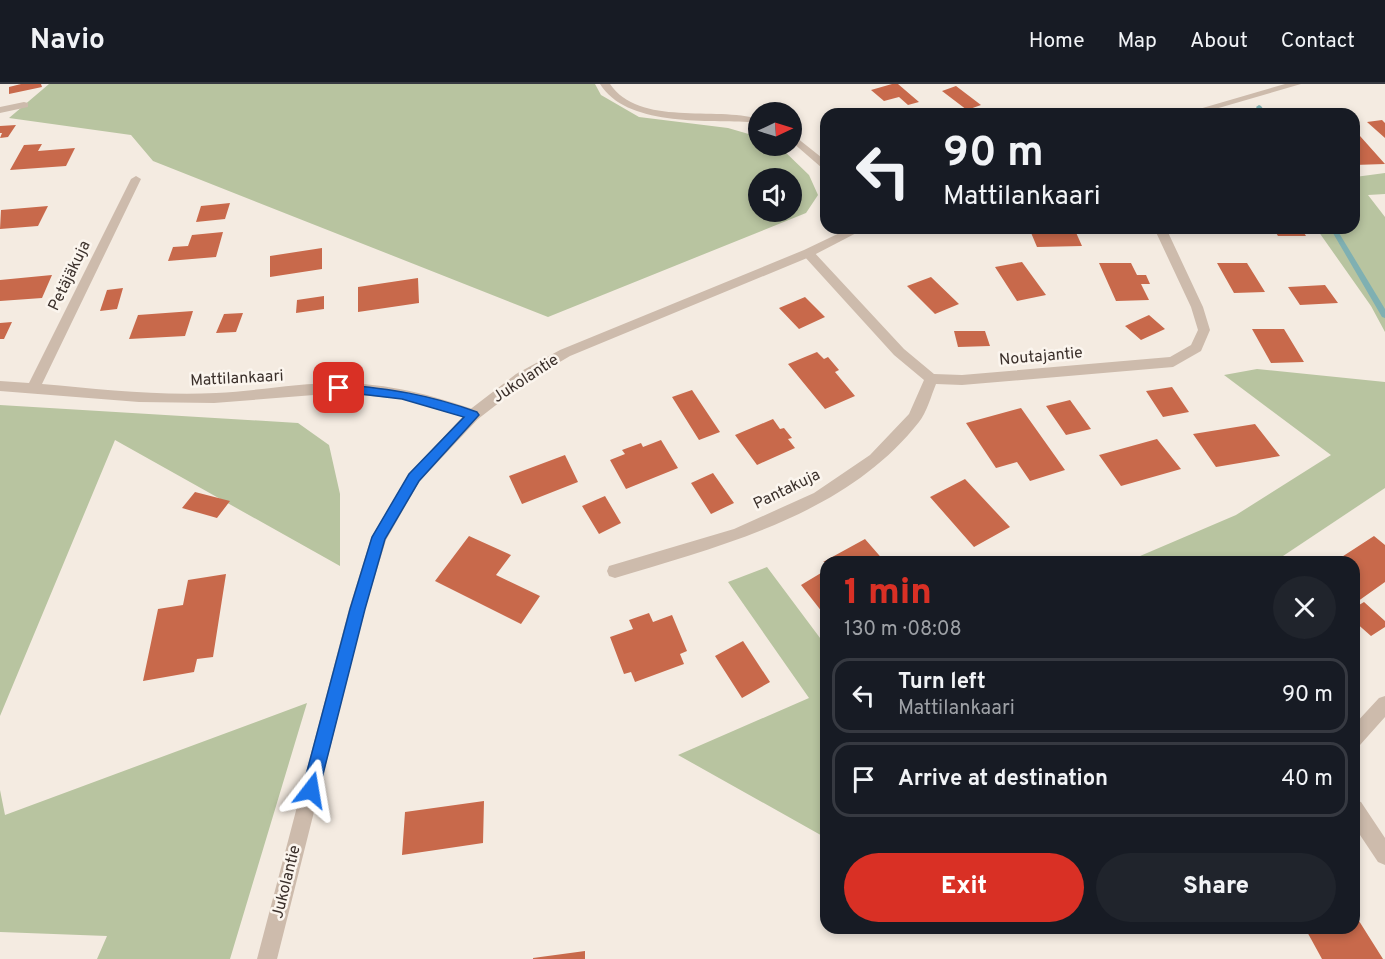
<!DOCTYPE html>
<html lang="en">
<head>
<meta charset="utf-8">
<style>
	:root { --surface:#171b24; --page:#20242c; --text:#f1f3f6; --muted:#9ea1a6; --line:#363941; --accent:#d93025 }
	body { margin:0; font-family:Overpass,sans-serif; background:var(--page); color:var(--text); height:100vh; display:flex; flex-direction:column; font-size:22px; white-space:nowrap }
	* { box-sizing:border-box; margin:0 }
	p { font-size:20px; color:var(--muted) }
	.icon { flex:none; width:33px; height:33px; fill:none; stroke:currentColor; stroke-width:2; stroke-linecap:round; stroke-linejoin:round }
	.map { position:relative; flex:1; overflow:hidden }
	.panel { position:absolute; left:820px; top:472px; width:540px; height:378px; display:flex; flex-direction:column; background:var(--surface); border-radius:18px; box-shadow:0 3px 9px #0003 }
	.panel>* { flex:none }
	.top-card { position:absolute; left:820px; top:24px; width:540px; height:126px; border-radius:18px; box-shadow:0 3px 9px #0003; background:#171b24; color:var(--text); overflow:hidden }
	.needle { width:39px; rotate:86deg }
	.tools { position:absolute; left:748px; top:18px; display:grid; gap:12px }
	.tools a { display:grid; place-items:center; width:54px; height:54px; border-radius:50%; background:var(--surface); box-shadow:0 3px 9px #0003; font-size:30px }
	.pin { position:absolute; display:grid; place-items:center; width:51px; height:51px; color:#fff; margin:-26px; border-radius:12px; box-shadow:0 3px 9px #0006 }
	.me { position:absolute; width:66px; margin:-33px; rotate:14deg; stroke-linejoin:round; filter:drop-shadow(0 0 4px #0008) }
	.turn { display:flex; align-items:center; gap:21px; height:126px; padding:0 24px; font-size:27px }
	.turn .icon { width:78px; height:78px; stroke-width:2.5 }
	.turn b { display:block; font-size:42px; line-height:51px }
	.round { display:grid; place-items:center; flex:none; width:63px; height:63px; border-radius:32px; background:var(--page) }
	.summary { display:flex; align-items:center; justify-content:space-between; height:102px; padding:0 24px }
	h1 { font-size:36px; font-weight:800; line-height:45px; color:var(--accent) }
	.action { display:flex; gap:12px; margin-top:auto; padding:12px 24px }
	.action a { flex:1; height:69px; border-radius:36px; background:var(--accent); color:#fff; font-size:24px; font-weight:800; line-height:69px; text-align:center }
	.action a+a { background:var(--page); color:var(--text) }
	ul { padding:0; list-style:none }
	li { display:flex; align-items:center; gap:18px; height:75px; margin:0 12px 9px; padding:0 12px; border:3px solid var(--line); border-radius:18px }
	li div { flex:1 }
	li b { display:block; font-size:22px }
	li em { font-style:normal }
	header { display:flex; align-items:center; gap:36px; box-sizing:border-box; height:84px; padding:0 30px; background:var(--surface); border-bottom:2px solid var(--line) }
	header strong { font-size:28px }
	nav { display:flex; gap:33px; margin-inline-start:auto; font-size:21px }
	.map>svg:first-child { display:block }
	.green { fill:#b8c4a0; fill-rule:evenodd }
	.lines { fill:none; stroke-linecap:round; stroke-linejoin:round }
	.stream { fill:#7fb0b2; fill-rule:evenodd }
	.building { fill:#c8694b }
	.service { fill:#cdbbac; fill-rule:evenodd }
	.minor { fill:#cdbbac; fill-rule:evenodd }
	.tertiary { fill:#cdbbac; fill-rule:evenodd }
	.route { fill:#1a73e8; stroke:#114b97; stroke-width:1.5 }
	.labels { text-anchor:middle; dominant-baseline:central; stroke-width:5; stroke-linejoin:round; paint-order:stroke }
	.street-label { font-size:16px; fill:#3b302b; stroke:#fbf5ee }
</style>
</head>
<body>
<header>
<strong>Navio</strong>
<nav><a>Home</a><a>Map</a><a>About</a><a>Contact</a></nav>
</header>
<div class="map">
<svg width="1385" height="875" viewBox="0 0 1385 875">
	<rect width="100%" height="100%" fill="#f4ebe1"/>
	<path class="green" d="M49,0h546l6,11 38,22 89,11 31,9v9h20l30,29 9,20 -12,18 -258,104 -395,-156 -22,-26 -122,-17zM759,94h33v34h-33z
		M1385,89v21l-17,1 17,22v115l-14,-26 -55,-78h38l1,-51z
		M1257,285l128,13v106l-111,74h-148l110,-47 95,-60 -107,-80z
		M0,321l298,18 31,22 11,49v72l-225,-126 -115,276z
		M767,483l59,79v192l-148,-83 131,-57 -81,-116z
		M307,619l-77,256h-133l10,-23 -107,-4v-142l5,25z"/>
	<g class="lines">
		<path class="stream" d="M1259,21l2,1 6,8h-6l-5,-7z
			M1330,144h6l49,81v9l-3,-1z"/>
	</g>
	<path class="building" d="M21,0h20l1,3 -33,7v-7z
		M892,0h6l21,18 -11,3 -9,-8 -15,4 -13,-11z
		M956,2l25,19 -14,5 -25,-19z
		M1382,36l3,3v15l-18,-16z
		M16,41l-8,12 -8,1 2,-5h-2v-7z
		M1354,52h6l25,28 -31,1z
		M42,60l-4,7 37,-3 -9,18 -56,4 14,-25z
		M230,119l-5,16 -29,3 5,-16z
		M48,122l-10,20 -38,3 1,-19z
		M1029,144h45l8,18 -45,1z
		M1273,144h28l5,8h-28z
		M223,148l-7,25 -48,4 5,-14 15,-1 4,-11z
		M322,164v21l-52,8v-21z
		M1022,178l24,33 -29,6 -22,-34z
		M1099,179h32l6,12h9l4,9h-9l8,16 -33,1z
		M1217,179h30l18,29 -31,1z
		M52,191l-10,23 -42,3v-21z
		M931,193l28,27 -24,10 -28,-28z
		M418,194l1,25 -61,9v-25z
		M1325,201l13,18 -38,2 -12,-18z
		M123,204l-6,21 -17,2 7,-21z
		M324,212v13l-28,4 1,-13z
		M805,213l20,20 -26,12 -20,-21z
		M193,227l-8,25 -56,3 9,-24z
		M243,229l-7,19 -20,1 8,-19z
		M1149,231l16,14 -24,11 -16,-14z
		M12,238l-8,17h-4v-16z
		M1252,245h32l20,33 -33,1z
		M954,247h31l5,15 -32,1z
		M817,268l7,7 4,-2 11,13 -4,2 20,24 -30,13 -37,-45z
		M1172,303l17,25 -26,5 -17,-26z
		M692,306l28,42 -21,8 -27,-43z
		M1070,316l21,29 -25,6 -20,-29z
		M1021,324l44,62 -35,11 -13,-19 -21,6 -30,-45z
		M773,335l7,10 4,-1 8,10 -4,1 7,9 -38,17 -22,-30z
		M1255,340l25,32 -64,11 -23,-33z
		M1157,355l24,30 -60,17 -22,-31z
		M661,356l17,28 -52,21 -16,-29 15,-6 -3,-4 19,-7 2,4z
		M565,371l13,27 -56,22 -13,-28z
		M713,389l21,30 -23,11 -20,-31z
		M965,395l45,48 -36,20 -44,-50z
		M195,408l35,9 -13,17 -35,-10z
		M605,412l16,27 -22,11 -17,-28z
		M469,452l42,19 -15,20 44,21 -19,28 -86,-43z
		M1374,452l11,9v37l-31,22v-42h-20z
		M865,455l20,23h-62z
		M826,486v47l-25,-32z
		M226,490l-13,83 -16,2 -3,13 -51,9 15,-72 25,-4 5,-25z
		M1364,518l21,19v6l-14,9 -17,-15v-13z
		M649,529l4,9 19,-7 15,36 -7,3 4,10 -49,18 -4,-10 -7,2 -14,-37 23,-8 -4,-9z
		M743,557l27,41 -28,16 -27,-42z
		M484,717l-1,42 -81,12 3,-43z
		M1354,829l29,46h-61l-17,-31h49z
		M585,867v8h-52v-1z"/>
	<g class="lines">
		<path class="service" d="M600,0h10c29,43 106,22 149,35v6l-11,-3c-44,-2 -122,4 -148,-38z
			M792,50l34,27v8l-4,-1 -30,-26z"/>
		<path class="minor" d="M24,18l4,1v4l-28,6v-6z
			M136,92l5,3 -99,205c57,5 116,12 174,9 41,-2 82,-10 123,-10 48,0 94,12 139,28l2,4 -2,4 -5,1 -71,-21 -63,-6 -125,10 -75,-1 -139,-11v-10l29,2 102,-204z
			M1154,144h12l37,79 7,23 -9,21 -28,16 -211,18 -26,-1c-5,12 -9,28 -17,38 -73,93 -196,123 -304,156l-6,-2 -2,-5 2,-5 125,-37 80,-36 56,-38 39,-41 15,-34 -30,-25 -90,-99v-6h8l92,99 30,25 28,1 208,-18 21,-12 7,-15 -7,-23z
			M1385,612v21l-25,28 -6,3v-23l25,-27z
			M1354,716l7,2 24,36v27l-7,-3 -24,-36z"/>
		<path class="tertiary" d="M1285,0h16l-103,30h-16z
			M850,144h16l-54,28 -242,100 -44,26 -48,37 -59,63 -33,58 -21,69 -88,350h-20l92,-350 22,-71 38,-64 59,-63 48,-37 44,-24 244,-100z"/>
	</g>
	<path class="route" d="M339,300c52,5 88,10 138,28l2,3 -60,66 -34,58 -20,70 -46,181 -2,6 -6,2 -6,-2 -3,-6 48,-181 22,-72 37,-63 55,-57 -62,-18 -67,-8 -2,-3z"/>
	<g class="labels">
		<g class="street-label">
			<text transform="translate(70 192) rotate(-64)">Petäjäkuja</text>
			<text transform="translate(1041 273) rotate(-5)">Noutajantie</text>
			<text transform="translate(237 295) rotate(-3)">Mattilankaari</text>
			<text transform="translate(526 295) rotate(-33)">Jukolantie</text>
			<text transform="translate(787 406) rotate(-26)">Pantakuja</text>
			<text transform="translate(287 798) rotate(-76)">Jukolantie</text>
		</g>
	</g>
</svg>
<div class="tools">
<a><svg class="needle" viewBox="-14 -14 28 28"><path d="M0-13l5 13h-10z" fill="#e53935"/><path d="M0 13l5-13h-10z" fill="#9ea1a6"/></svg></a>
<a><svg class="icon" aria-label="sound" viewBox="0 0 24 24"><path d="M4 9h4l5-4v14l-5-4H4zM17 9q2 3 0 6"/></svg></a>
</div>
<div class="pin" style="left:339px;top:304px;background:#d93025"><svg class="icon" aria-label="arrive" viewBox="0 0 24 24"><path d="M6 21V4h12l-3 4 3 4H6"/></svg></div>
<svg class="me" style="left:311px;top:706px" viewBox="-20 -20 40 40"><path d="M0-17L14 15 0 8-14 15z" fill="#1a73e8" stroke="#fff" stroke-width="4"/></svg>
<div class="top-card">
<div class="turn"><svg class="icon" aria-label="left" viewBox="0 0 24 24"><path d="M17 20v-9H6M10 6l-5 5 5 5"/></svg><div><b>90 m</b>Mattilankaari</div></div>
</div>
<section class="panel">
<div class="summary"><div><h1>1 min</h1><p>130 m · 08:08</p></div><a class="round"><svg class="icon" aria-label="close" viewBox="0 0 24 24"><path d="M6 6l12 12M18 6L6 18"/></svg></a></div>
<ul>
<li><svg class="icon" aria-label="left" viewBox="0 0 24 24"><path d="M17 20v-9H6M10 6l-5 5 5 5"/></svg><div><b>Turn left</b><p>Mattilankaari</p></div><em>90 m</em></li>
<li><svg class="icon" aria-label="arrive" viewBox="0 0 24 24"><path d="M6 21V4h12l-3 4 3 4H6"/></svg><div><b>Arrive at destination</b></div><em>40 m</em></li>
</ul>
<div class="action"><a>Exit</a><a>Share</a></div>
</section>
</div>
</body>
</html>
